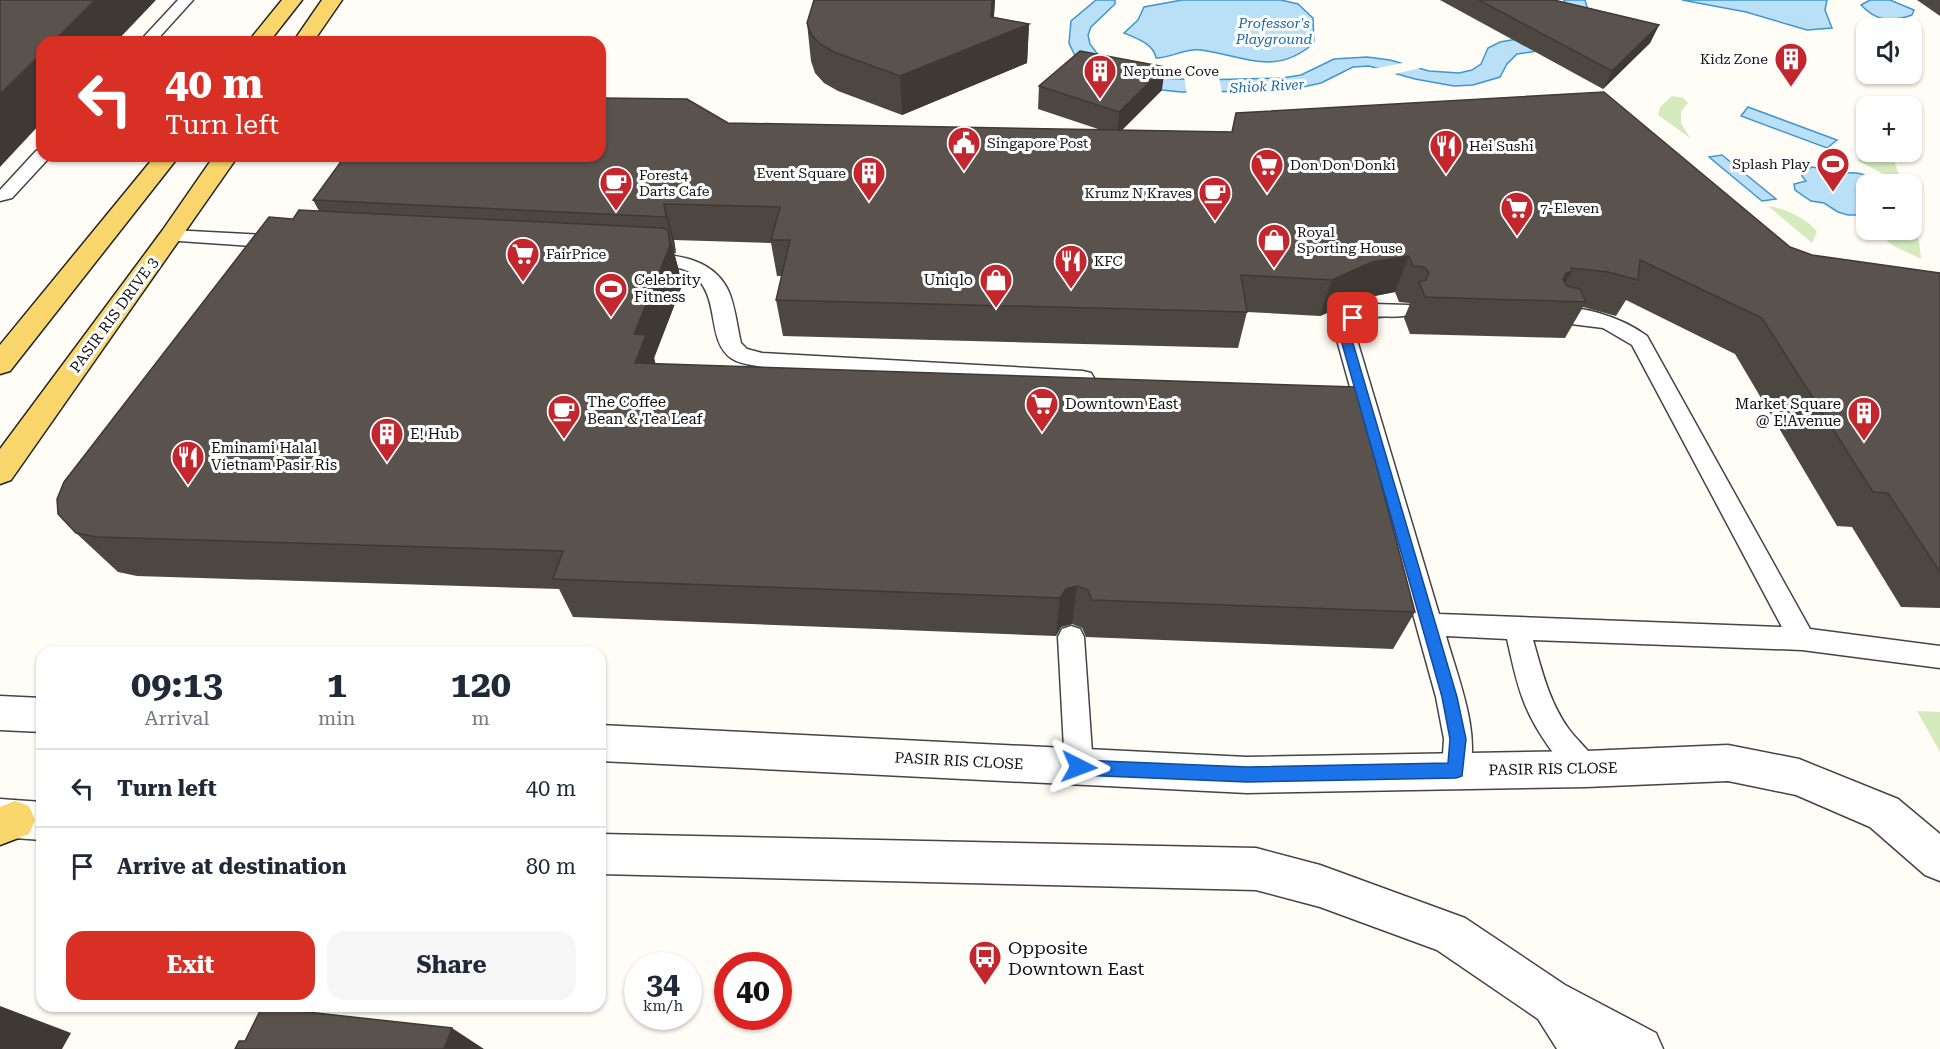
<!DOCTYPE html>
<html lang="en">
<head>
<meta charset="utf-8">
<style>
	:root { --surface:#fff; --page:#f6f6f7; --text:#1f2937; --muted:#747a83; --line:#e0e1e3; --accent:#d93025 }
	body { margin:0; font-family:"Roboto Serif",serif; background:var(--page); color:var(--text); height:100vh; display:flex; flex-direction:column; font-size:22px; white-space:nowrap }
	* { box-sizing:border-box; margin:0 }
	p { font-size:20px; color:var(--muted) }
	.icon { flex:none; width:33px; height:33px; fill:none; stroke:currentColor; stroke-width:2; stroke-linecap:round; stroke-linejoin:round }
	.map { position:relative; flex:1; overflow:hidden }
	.side { position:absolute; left:36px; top:646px; width:570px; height:366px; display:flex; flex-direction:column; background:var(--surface); border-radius:18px; box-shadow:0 2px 4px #0004 }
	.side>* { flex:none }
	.banner { position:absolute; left:36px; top:36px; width:570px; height:126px; border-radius:18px; box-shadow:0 2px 4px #0004; background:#d93025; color:#fff; overflow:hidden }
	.fabs { position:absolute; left:1856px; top:18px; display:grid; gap:12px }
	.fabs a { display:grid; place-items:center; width:66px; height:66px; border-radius:12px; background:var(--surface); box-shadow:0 2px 4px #0004; font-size:30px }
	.speed { position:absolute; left:624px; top:952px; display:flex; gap:12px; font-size:30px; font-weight:700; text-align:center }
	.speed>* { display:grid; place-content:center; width:78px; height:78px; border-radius:50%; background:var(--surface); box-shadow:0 2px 4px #0004; line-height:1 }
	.speed small { font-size:15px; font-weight:400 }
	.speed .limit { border:9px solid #d22; background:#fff; color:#111 }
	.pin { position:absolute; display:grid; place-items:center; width:51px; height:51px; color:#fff; margin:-26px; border-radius:12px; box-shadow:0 3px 9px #0006 }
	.me { position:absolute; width:66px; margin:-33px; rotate:93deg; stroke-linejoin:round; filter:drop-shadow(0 0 4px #0008) }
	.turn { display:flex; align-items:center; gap:21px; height:126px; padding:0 30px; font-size:27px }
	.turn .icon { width:78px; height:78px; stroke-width:2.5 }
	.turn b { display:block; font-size:42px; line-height:51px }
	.eta { display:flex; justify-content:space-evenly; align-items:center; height:102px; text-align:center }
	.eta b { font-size:36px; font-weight:700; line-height:42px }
	.button { display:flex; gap:12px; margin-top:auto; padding:12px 30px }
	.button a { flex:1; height:69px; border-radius:18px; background:var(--accent); color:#fff; font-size:24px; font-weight:700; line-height:69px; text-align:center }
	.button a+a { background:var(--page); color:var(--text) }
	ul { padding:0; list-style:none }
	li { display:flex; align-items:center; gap:18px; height:78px; padding:0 30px; border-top:2px solid var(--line) }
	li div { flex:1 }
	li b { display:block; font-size:22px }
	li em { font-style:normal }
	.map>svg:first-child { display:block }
	.green { fill:#d5ebbd }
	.water { fill:#b9e0f7; stroke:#3f96cf; stroke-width:1.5 }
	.pier { fill:#fffdf5 }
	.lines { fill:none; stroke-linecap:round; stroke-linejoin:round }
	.service-casing { stroke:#444; stroke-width:3 }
	.tertiary-casing { stroke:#444; stroke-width:3 }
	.primary-casing { stroke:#222; stroke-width:3 }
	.service { fill:#fff; fill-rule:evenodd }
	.tertiary { fill:#fff; fill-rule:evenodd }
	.primary { fill:#f9d66b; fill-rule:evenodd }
	.wall { fill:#4d4742 }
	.shaded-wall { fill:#3f3936 }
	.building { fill:#5a524d; stroke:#3f3936; stroke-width:1.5 }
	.route { fill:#1a73e8; stroke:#114b97; stroke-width:1.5 }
	.labels { text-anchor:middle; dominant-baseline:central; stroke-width:6; stroke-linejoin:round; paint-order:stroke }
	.far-water-label { font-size:14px; font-style:italic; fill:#1768a6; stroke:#fff }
	.far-poi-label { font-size:14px; fill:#111; stroke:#fff; text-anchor:start }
	.poi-label { font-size:15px; fill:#111; stroke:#fff; text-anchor:start }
	.street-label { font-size:15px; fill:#111; stroke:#fff }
	.near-poi-label { font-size:18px; fill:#111; stroke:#fff; text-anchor:start }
</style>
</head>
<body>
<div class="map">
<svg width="1940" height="1049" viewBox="0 0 1940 1049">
	<rect width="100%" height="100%" fill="#fffdf5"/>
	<path class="green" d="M1672,96l11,2 5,5 -7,8v12l9,15 -32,-23 2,-8z
		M1892,154l10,30 -45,-24z
		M1768,206c16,2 40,13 49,26l-5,11z
		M1911,224l8,16 2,19 -29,-14 -14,-12 4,-3h29z
		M1917,711l23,1v40z"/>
	<path class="water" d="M1096,0h19v4l-24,23 -3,8 2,9 9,12 62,22 38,2 83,-2 19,-3 33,-16 33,-2 23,3 39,11 30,2 13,-3 9,-6 7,-16 12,-6 17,-3 49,-33 -2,-6h21l4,13 -45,37 -27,4 -10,10 -7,13 -27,8 -19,1 -39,-7 -46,-13 -16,1 -32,16 -36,8 -104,1 -19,-2 -87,-34 -6,-13 2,-22z
		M1182,0h99l17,4 15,14 1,25c-39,34 -69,13 -113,7 -17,-2 -29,8 -45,8 -2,-14 -20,-20 -32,-25l14,-13 6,-13z
		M1682,0h145l-2,10 7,18 -25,2 -61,-18z
		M1870,0h20l24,10 -2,5c-21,7 -35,7 -51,-10z
		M1748,107l89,33 -10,8 -86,-32z
		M1722,155l54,44 -14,2 -53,-44z
		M1812,167c7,1 12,4 19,5 17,3 30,-5 45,12h-10v31h-18l-10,-3 -14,-9 -13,-2 -16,-11 -1,-6 12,-3 -4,-5v-4z"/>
	<path class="pier" d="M1407,62l18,5 -35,8 -21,-5h-16l-15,6 11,-6 29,-2z
		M1184,76l35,1 3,16 -35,2z"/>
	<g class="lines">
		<g class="service-casing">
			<path id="service" d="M178,0h15l-38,42h-16z
				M42,150v6h8l-2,3 -36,39 -12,3v-11l36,-39z
				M171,230l112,6 7,2 2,4 -2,4 -7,2 -119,-8 -2,-4 2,-4z
				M644,253c31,2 66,4 83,35 8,15 10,39 14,55l6,6 15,4 321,18 8,2 3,5 -3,5 -8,2 -321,-18c-9,-2 -23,-3 -31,-9 -26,-19 -9,-63 -40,-85 -15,-10 -36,-5 -54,-10l-3,-4 3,-4z
				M1373,304l36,1 3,5 -3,5c-24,6 -46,-9 -52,25l82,274 343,13 -150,-282 -29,-17 -48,-6 -7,-2 -3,-5 3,-5c30,-8 75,8 99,26l163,293 130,17v22l-138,-18 -269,-10c9,31 16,61 35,88 10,14 25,25 32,41l-4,9 -10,4c-24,-9 -53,-56 -62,-80 -8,-20 -12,-42 -17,-63l-61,-3c11,40 38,104 20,143l-10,4 -10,-4 -4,-9 2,-31 -8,-42 -99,-357c4,-23 14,-31 36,-36z
				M1071,626l9,3 4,8 9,130 -4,9 -10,4 -10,-4 -4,-9 -7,-130 4,-8z"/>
		</g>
		<g class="tertiary-casing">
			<path id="tertiary" d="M0,696l42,2v34l-42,-2z
				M600,725l647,32 339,-6 142,-6 71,14 99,40 42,35v47l-15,-6 -55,-48 -74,-32 -68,-14 -142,6 -339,6 -647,-32z
				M0,799l42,3v38l-42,-3z
				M600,834l656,14 64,17 145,53 100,67 91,48 7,16h-106l-19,-30 -101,-69 -117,-43 -64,-17 -656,-16z"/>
		</g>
		<g class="primary-casing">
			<path id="primary" d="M282,0h20l-33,42h-21z
				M322,0h20l-29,42h-20z
				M155,156h24l-169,215 -10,3v-29z
				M214,156h24l-227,324 -11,4v-35l162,-218z
				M15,801l14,5 6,14 -6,14 -29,11v-38z"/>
		</g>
		<use href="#service" class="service"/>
		<use href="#tertiary" class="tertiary"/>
		<use href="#primary" class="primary"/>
	</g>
	<path class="wall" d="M995,0l-1,17 35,7 -2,39 -125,52 -64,-24 -14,-8 -9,-10 -4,-12 -4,-38z
		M1440,0h114l105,25 -9,18 -47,46z
		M1917,0h23v16z
		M1039,86l123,4 -40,40 110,2 4,-19 554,134 22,8 128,18v335l-39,-1 -49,-80 -15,-1 -102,-172 -109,-54 -10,16 -33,-9 -18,31 -155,-4 -6,-16 6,-14 -1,-1 -10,-1 -4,-10 -36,7 -39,17 -73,-4 -9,36 -455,-12 -7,-36 6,-24h-5l-6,-33 -97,-3 2,13h-2l5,18 2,17 -27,70 1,5 760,249 -22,37 -307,-12 -4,-9 -10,-4 -11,3 -5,9 -483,-19 -14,-28 -422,-13 -19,-4 -42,-39 217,-314 26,-8 -6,-11 415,-77 373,7 -63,-21z"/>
	<path class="shaded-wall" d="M95,0h61l-40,42h-63z
		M992,0h3l-3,39 37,-15 -2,39 -125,52 -2,-39z
		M1659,25l-9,18 -47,46 9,-18z
		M42,53v69l-42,45v-73z
		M1165,67l-3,23 -45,45 2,-23z
		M664,204l10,36 2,13 -10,-36z
		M668,230l11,41 2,17 -27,70 5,18 -24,-13 -1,-29z
		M1409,256l-14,36 -36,7 -39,17 12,-36 40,-18z
		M1572,271l-17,30 11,-28z
		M1077,586l-5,38 -11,3 -5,9 4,-38 6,-9z
		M0,1006l71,27 -9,16h-62z
		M452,1028l32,21h-40z"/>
	<path class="building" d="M0,0h95l-42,42h-11v11l-42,41z
		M814,0h178l-1,17 38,7 -129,52 -66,-24 -14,-8 -9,-10 -4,-11z
		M1479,0h75l105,25 -47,46z
		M1080,51l85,16 -46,45 -80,-26z
		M1604,92l186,155 22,8 128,18v299l-52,-79 -15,-1 -111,-174 -122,-58 -2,20 -30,-8 -37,-4 1,3 -6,2 -3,7 4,6 13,3 6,13 -161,-5 -6,-15 7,-2 3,-7 -5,-6 -11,-1 -4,-10 -37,6 -40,18 -91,-5 6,37 -471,-12 14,-60h-19l9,-33 -116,-3 2,13 -353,-17 32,-44h255v-58l87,1 41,24 504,9 4,-19z
		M299,210l364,18 5,2 2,16 -36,88 12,1 -11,28 721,24 59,225 -323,-12 -4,-10 -11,-4 -11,3 -6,9 -507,-19 10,-28 -466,-14 -21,-4 -18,-19 -1,-15 7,-17 205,-265 24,2z
		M262,1007l190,21 -8,21h-209l4,-8h6z"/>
	<path class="route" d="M1353,314l6,4 -6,10 -1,12 105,357 9,42 -4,37 -6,2 -209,4 -168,-7 -5,-2 -3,-6 3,-5 5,-2 168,7 201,-4 2,-24 -8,-42 -101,-357 1,-12 7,-13z"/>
	<defs>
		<g id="building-pin" transform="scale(1.725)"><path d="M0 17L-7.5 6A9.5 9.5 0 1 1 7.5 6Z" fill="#c4262e" stroke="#fff"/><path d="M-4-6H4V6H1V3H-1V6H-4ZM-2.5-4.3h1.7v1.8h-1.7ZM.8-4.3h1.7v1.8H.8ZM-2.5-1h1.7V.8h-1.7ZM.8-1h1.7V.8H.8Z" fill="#fff"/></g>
		<g id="civic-pin" transform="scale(1.725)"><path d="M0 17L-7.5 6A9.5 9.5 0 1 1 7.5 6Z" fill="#c4262e" stroke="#fff"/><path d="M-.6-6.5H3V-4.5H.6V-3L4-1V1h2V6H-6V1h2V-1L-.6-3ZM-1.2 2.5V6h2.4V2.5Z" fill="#fff"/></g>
		<g id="restaurant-pin" transform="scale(1.725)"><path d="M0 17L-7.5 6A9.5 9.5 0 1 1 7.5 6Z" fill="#c4262e" stroke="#fff"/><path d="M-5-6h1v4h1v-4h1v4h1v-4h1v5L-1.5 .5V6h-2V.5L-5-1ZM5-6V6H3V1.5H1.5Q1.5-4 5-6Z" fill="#fff"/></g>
		<g id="stadium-pin" transform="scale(1.725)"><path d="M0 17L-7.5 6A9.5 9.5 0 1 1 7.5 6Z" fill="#c4262e" stroke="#fff"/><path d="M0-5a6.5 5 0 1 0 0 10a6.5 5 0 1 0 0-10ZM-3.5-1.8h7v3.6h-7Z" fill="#fff"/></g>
		<g id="supermarket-pin" transform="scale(1.725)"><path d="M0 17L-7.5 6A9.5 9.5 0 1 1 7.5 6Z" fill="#c4262e" stroke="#fff"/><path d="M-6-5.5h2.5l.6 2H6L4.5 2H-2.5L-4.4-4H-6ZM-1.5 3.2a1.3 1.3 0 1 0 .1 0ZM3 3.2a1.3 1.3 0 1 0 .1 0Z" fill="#fff"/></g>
		<g id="cafe-pin" transform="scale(1.725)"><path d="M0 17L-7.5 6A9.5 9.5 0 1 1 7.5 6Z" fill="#c4262e" stroke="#fff"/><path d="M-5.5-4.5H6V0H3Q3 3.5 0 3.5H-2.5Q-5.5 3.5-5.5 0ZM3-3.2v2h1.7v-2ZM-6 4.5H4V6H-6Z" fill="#fff"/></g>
		<g id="shop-pin" transform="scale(1.725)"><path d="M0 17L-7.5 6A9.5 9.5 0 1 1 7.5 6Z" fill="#c4262e" stroke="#fff"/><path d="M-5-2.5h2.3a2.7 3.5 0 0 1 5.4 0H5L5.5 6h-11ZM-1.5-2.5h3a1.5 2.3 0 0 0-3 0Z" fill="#fff"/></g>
		<g id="bus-pin" transform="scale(1.725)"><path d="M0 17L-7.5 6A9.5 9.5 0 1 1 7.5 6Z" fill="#c4262e" stroke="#fff"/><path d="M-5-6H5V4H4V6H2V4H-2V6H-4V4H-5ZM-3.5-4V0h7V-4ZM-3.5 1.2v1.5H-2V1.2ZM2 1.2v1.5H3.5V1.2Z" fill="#fff"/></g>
	</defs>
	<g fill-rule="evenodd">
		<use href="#building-pin" x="1791" y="59"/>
		<use href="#building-pin" x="1100" y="71"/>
		<use href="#civic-pin" x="964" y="143"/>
		<use href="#restaurant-pin" x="1446" y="146"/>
		<use href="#stadium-pin" x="1833" y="164"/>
		<use href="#supermarket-pin" x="1267" y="165"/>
		<use href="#building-pin" x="869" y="173"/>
		<use href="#cafe-pin" x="616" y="183"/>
		<use href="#cafe-pin" x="1215" y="193"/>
		<use href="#supermarket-pin" x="1517" y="208"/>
		<use href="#shop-pin" x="1274" y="240"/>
		<use href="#supermarket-pin" x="523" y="254"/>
		<use href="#restaurant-pin" x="1071" y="261"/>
		<use href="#shop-pin" x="996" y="280"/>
		<use href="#stadium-pin" x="611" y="289"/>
		<use href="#supermarket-pin" x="1042" y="404"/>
		<use href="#cafe-pin" x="564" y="411"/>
		<use href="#building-pin" x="1864" y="413"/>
		<use href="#building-pin" x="387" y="434"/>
		<use href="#restaurant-pin" x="188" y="457"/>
		<use href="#bus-pin" x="985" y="957"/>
	</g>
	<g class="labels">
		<g class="far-water-label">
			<text x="1274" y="23">Professor's<tspan x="1274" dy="16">Playground</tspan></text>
			<text transform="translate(1267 86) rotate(-3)">Shiok River</text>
		</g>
		<g class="far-poi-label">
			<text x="1768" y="59" text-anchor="end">Kidz Zone</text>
			<text x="1123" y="71">Neptune Cove</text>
			<text x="987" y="143">Singapore Post</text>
			<text x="1469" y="146">Hei Sushi</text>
			<text x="1810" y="164" text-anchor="end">Splash Play</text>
			<text x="1290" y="165">Don Don Donki</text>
			<text x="846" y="173" text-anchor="end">Event Square</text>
			<text x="639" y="175">Forest4<tspan x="639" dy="16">Darts Cafe</tspan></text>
			<text x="1192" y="193" text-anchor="end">Krumz N Kraves</text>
			<text x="1540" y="208">7-Eleven</text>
			<text x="1297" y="232">Royal<tspan x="1297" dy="16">Sporting House</tspan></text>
			<text x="546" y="254">FairPrice</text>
			<text x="1094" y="261">KFC</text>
		</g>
		<g class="poi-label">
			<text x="634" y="280">Celebrity<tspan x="634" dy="17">Fitness</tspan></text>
			<text x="973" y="280" text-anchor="end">Uniqlo</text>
			<text x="587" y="402">The Coffee<tspan x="587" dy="17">Bean &amp; Tea Leaf</tspan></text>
			<text x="1065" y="404">Downtown East</text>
			<text x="1841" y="404" text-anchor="end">Market Square<tspan x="1841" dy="17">@ E!Avenue</tspan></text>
			<text x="410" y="434">E! Hub</text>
			<text x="211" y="448">Eminami Halal<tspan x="211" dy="17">Vietnam Pasir Ris</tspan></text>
		</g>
		<g class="street-label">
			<text transform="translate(114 315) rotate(-54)">PASIR RIS DRIVE 3</text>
			<text transform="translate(959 761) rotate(3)">PASIR RIS CLOSE</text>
			<text transform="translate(1553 769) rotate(-1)">PASIR RIS CLOSE</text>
		</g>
		<g class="near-poi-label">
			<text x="1008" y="947">Opposite<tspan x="1008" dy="21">Downtown East</tspan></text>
		</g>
	</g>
</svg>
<div class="fabs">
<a><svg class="icon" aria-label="sound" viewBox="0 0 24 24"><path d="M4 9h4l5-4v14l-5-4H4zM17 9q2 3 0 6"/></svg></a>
<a>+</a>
<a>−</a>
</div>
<div class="speed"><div>34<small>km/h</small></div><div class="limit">40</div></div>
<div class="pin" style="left:1353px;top:318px;background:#d93025"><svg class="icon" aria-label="arrive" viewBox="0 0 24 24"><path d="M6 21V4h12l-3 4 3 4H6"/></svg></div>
<svg class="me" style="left:1079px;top:767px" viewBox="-20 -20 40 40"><path d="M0-17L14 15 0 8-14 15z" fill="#1a73e8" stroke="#fff" stroke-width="4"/></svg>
<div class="banner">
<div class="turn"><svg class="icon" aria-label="left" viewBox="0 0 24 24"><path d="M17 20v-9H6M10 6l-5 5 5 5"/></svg><div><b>40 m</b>Turn left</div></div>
</div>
<section class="side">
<div class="eta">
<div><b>09:13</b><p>Arrival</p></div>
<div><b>1</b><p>min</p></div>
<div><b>120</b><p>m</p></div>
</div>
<ul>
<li><svg class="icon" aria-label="left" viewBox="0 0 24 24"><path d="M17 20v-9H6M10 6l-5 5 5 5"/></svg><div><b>Turn left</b></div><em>40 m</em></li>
<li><svg class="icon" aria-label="arrive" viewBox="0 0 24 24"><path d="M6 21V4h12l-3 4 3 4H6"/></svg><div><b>Arrive at destination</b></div><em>80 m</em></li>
</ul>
<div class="button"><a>Exit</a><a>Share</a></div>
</section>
</div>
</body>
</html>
